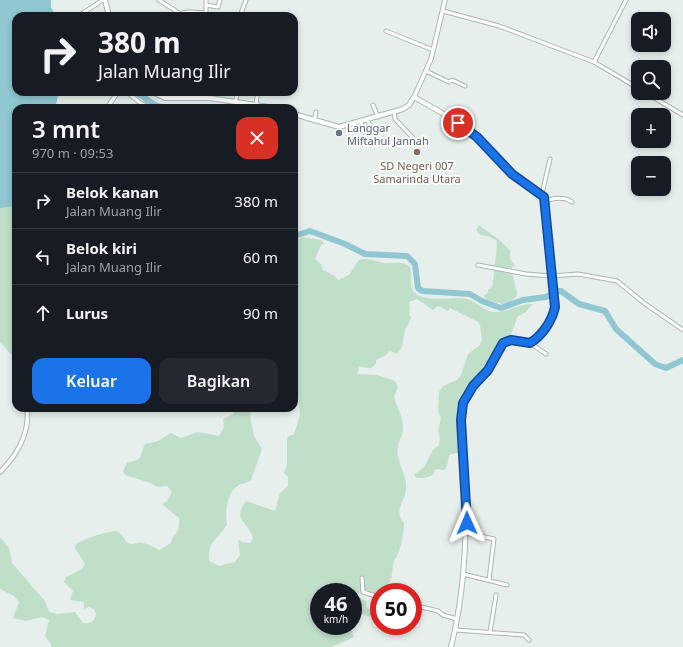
<!DOCTYPE html>
<html lang="id">
<head>
<meta charset="utf-8">
<style>
	:root { --surface:#171b24; --page:#242831; --text:#f1f3f6; --muted:#9ea1a6; --line:#363941; --accent:#1a73e8 }
	body { margin:0; font-family:"Noto Sans",sans-serif; background:var(--page); color:var(--text); height:100vh; display:flex; flex-direction:column; font-size:15px; white-space:nowrap }
	* { box-sizing:border-box; margin:0 }
	p { font-size:13px; color:var(--muted) }
	.icon { flex:none; width:22px; height:22px; fill:none; stroke:currentColor; stroke-width:2; stroke-linecap:round; stroke-linejoin:round }
	.map { position:relative; flex:1; overflow:hidden }
	.side { position:absolute; left:12px; top:104px; width:286px; height:308px; display:flex; flex-direction:column; background:var(--surface); border-radius:12px; box-shadow:0 2px 6px #0003 }
	.side>* { flex:none }
	.guide { position:absolute; left:12px; top:12px; width:286px; height:84px; border-radius:12px; box-shadow:0 2px 6px #0003; background:#171b24; color:var(--text); overflow:hidden }
	.fabs { position:absolute; left:631px; top:12px; display:grid; gap:8px }
	.fabs a { display:grid; place-items:center; width:40px; height:40px; border-radius:8px; background:var(--surface); box-shadow:0 2px 6px #0003; font-size:20px }
	.speed { position:absolute; left:310px; top:583px; display:flex; gap:8px; font-size:20px; font-weight:700; text-align:center }
	.speed>* { display:grid; place-content:center; width:52px; height:52px; border-radius:50%; background:var(--surface); box-shadow:0 2px 6px #0003; line-height:1 }
	.speed small { font-size:10px; font-weight:400 }
	.speed .limit { border:6px solid #d22; background:#fff; color:#111 }
	.pin { position:absolute; display:grid; place-items:center; width:34px; height:34px; color:#fff; margin:-17px; border:2px solid #fff; border-radius:50%; box-shadow:0 1px 4px #0007 }
	.me { position:absolute; width:44px; margin:-22px; rotate:359deg; stroke-linejoin:round; filter:drop-shadow(0 0 3px #0008) }
	.turn { display:flex; align-items:center; gap:14px; height:84px; padding:0 20px; font-size:18px }
	.turn .icon { width:52px; height:52px; stroke-width:2.5 }
	.turn b { display:block; font-size:28px; line-height:34px }
	.round { display:grid; place-items:center; flex:none; width:42px; height:42px; border-radius:12px; background:var(--page) }
	.summary { display:flex; align-items:center; justify-content:space-between; height:68px; padding:0 20px }
	h1 { font-size:24px; font-weight:600; line-height:30px }
	.action { display:flex; gap:8px; margin-top:auto; padding:8px 20px }
	.action a { flex:1; height:46px; border-radius:12px; background:var(--accent); color:#fff; font-size:16px; font-weight:600; line-height:46px; text-align:center }
	.action a+a { background:var(--page); color:var(--text) }
	ul { padding:0; list-style:none }
	li { display:flex; align-items:center; gap:12px; height:56px; padding:0 20px; border-top:1px solid var(--line) }
	li div { flex:1 }
	li b { display:block; font-size:15px }
	li em { font-style:normal }
	.map>svg:first-child { display:block }
	.green { fill:#c0dfc9 }
	.water { fill:#90c7d1 }
	.lines { fill:none; stroke-linecap:round; stroke-linejoin:round }
	.river { stroke:#90c7d1; stroke-width:6 }
	.minor-casing { stroke:#a8b7b2; stroke-width:5 }
	.tertiary-casing { stroke:#a8b7b2; stroke-width:5.5 }
	.secondary-casing { stroke:#a5bab3; stroke-width:6 }
	.minor { stroke:#fff; stroke-width:3 }
	.tertiary { stroke:#fff; stroke-width:3.5 }
	.secondary { stroke:#fff; stroke-width:4 }
	.route-casing { stroke:#114b97; stroke-width:10 }
	.route { stroke:#1a73e8; stroke-width:7 }
	.worship-dot { fill:#6b7280; stroke:#f7fbf9; stroke-width:1.5 }
	.education-dot { fill:#8d6e63; stroke:#f7fbf9; stroke-width:1.5 }
	.labels { text-anchor:middle; dominant-baseline:central; stroke-width:4; stroke-linejoin:round; paint-order:stroke }
	.worship-label { font-size:11px; fill:#5b616d; stroke:#f7fbf9; text-anchor:start }
	.education-label { font-size:11px; fill:#785e54; stroke:#f7fbf9 }
</style>
</head>
<body>
<div class="map">
<svg width="683" height="647" viewBox="0 0 683 647">
	<rect width="100%" height="100%" fill="#e6efeb"/>
	<path class="green" d="M16,206v154l-16,-18v-134z
		M479,225c11,9 22,14 31,26v7l5,8 -3,1c-1,7 3,13 3,20l2,3v6l-8,7 -7,1 -14,-4 -5,-4 5,-3v-4l3,-1 2,-5 4,-38 -1,-5 -8,-4 -8,-1 -4,-5z
		M302,237l19,3 3,4 -3,1 -6,14 6,5 2,6 12,6 3,4 11,-5 10,-15c10,-3 17,2 26,3 10,1 17,-3 25,4 2,7 -1,22 5,26 14,11 39,2 55,7 7,3 16,12 24,12 14,0 26,-9 39,-8l-7,8 -8,4 -8,21 -12,5 -9,18 -27,33 -5,25 4,34 -12,3 -2,12 -3,3 -9,-1 -2,6 -8,3h-9l-2,-3 10,-8 9,-17 6,-5 1,-7 -2,-6 3,-14 -3,-7 1,-19 4,-6 14,-6 4,-5 7,-21 12,-9 2,-5 -2,-15 -2,-3 -28,-14 -2,3 -10,-5 -5,4 -16,-11 -8,3 1,5 -1,8 2,2c-1,5 -4,9 -6,13 -2,8 -1,17 -8,24l-8,-3 -3,4 -10,5v4l-5,4 -12,-1 -2,7 20,1 18,6 3,6 -4,10c3,12 10,20 9,32 -1,11 -7,12 -5,27 2,11 9,21 8,33 -1,13 -13,21 -2,34 0,8 -4,33 -10,37l-3,19 -8,13h-4v4l-21,-3 -2,2 11,7 -1,5 8,6 -5,4 -6,-3 -10,4v-26h-34v34h31l4,11 -22,10h-281v-3l-6,-8 4,-16 -7,-3 -17,4 -12,-3 6,-16 -5,-6 -14,-7v-52l9,11 3,15 33,38 4,11 9,2 17,-2 8,11c8,1 11,-1 13,-9l-2,-5 -5,-2 -5,2v-7l-14,-2 3,-9 -9,-9 2,-5 16,-8 3,-5 -10,-16 1,-4c6,-4 37,-16 43,-12 5,4 6,12 13,12 2,0 4,-1 6,-1 7,-1 15,4 21,7l12,-7c3,-12 9,-8 8,-25l-17,-14 5,-3 5,-9 -5,-6 -9,1c-10,-6 -21,-8 -33,-12l-2,-4 4,-8c19,-5 11,-5 18,-19l13,-3 13,-8 10,5 17,-6 21,4 5,-9 -1,-8 9,-4 6,-7h13l-1,8 4,20 8,13 -11,31c-4,3 -7,3 -12,5 -13,7 -14,28 -12,40 -10,15 -19,15 -18,36l10,5 16,-4 5,-7 -2,-14 2,-1 1,2 9,1 3,-4c-3,-17 -22,-18 -7,-38l29,10 5,-18 8,-7v-9l-4,-4 3,-9v-27l7,-3 6,-19 -3,-32 -3,-6v-134z"/>
	<path class="water" d="M0,0h51v7l4,9 3,-2 3,2h-45v76h43l-4,16h-39v98l-16,2z"/>
	<g class="lines">
		<path class="river" d="M136,92l19,13 10,3
			M294,236l16,-5 35,13 20,10 42,2 8,8 3,24 4,3 48,3 12,7 19,7 22,-8 23,-3 11,-6h4l18,13 26,7 11,18 39,35 11,4 17,-8"/>
		<g class="minor-casing">
			<path id="minor" d="M159,0l20,13
				M206,5l12,2 2,-7
				M443,11l56,15 95,36 44,26
				M206,14v-14
				M78,16l25,-16
				M176,16c7,-6 19,-4 28,-3l2,3
				M240,16l6,-16
				M386,31l47,19
				M594,62l32,-62
				M426,71l23,11 3,-2 13,6
				M127,92l12,10 11,6
				M646,93l37,22
				M205,97l1,-5
				M235,102l3,-10
				M256,105l1,-8
				M373,105l5,12
				M394,112l1,7 18,19
				M367,120l4,7
				M314,121l2,-9
				M361,122l8,20
				M542,194l8,-35
				M545,202c8,-5 20,-5 27,0
				M478,265l48,9 26,2 26,-2 39,7 27,22 39,27
				M530,343l16,11
				M466,533l28,6 -5,41
				M463,574l44,11
				M362,578l1,14 16,5
				M413,605l25,6 5,4 14,4
				M456,630l68,5 5,5
				M490,632l6,-37"/>
		</g>
		<g class="tertiary-casing">
			<path id="tertiary" d="M414,97l17,-38 14,-59
				M107,108l11,-16
				M0,472c17,-17 30,-39 27,-64"/>
		</g>
		<g class="secondary-casing">
			<path id="secondary" d="M105,0l4,16
				M152,92l13,6h45l66,10
				M294,114l45,13 64,-18 6,-4 5,-8 51,29 12,11 34,37 31,20 3,4 10,104c0,15 -12,33 -25,41l-19,-3 -8,3 -15,27 -15,16 -8,11 -4,22c6,78 9,152 -10,228"/>
		</g>
		<use href="#minor" class="minor"/>
		<use href="#tertiary" class="tertiary"/>
		<use href="#secondary" class="secondary"/>
	</g>
	<g class="lines">
		<g class="route-casing">
			<path id="route" d="M458,123l19,14 35,37 32,23 11,110c-3,14 -13,29 -25,36l-19,-3 -8,3 -15,27 -15,16 -10,17 -2,17 6,103"/>
		</g>
		<use href="#route" class="route"/>
	</g>
	<circle class="worship-dot" cx="339" cy="133" r="4"/>
	<circle class="education-dot" cx="417" cy="152" r="4"/>
	<g class="labels">
		<g class="worship-label">
			<text x="347" y="127">Langgar<tspan x="347" dy="13">Miftahul Jannah</tspan></text>
		</g>
		<g class="education-label">
			<text x="417" y="165">SD Negeri 007<tspan x="417" dy="13">Samarinda Utara</tspan></text>
		</g>
	</g>
</svg>
<div class="fabs">
<a><svg class="icon" aria-label="sound" viewBox="0 0 24 24"><path d="M4 9h4l5-4v14l-5-4H4zM17 9q2 3 0 6"/></svg></a>
<a><svg class="icon" aria-label="search" viewBox="0 0 24 24"><circle cx="10" cy="10" r="6"/><path d="M15 15l6 6"/></svg></a>
<a>+</a>
<a>−</a>
</div>
<div class="speed"><div>46<small>km/h</small></div><div class="limit">50</div></div>
<div class="pin" style="left:458px;top:123px;background:#d93025"><svg class="icon" aria-label="arrive" viewBox="0 0 24 24"><path d="M6 21V4h12l-3 4 3 4H6"/></svg></div>
<svg class="me" style="left:467px;top:523px" viewBox="-20 -20 40 40"><path d="M0-17L14 15 0 8-14 15z" fill="#1a73e8" stroke="#fff" stroke-width="4"/></svg>
<div class="guide">
<div class="turn"><svg class="icon" aria-label="right" viewBox="0 0 24 24"><path d="M7 20v-9h11M14 6l5 5-5 5"/></svg><div><b>380 m</b>Jalan Muang Ilir</div></div>
</div>
<section class="side">
<div class="summary"><div><h1>3 mnt</h1><p>970 m · 09:53</p></div><a class="round" style="background:#d93025;color:#fff"><svg class="icon" aria-label="close" viewBox="0 0 24 24"><path d="M6 6l12 12M18 6L6 18"/></svg></a></div>
<ul>
<li><svg class="icon" aria-label="right" viewBox="0 0 24 24"><path d="M7 20v-9h11M14 6l5 5-5 5"/></svg><div><b>Belok kanan</b><p>Jalan Muang Ilir</p></div><em>380 m</em></li>
<li><svg class="icon" aria-label="left" viewBox="0 0 24 24"><path d="M17 20v-9H6M10 6l-5 5 5 5"/></svg><div><b>Belok kiri</b><p>Jalan Muang Ilir</p></div><em>60 m</em></li>
<li><svg class="icon" aria-label="ahead" viewBox="0 0 24 24"><path d="M12 20V5M6 11l6-6 6 6"/></svg><div><b>Lurus</b></div><em>90 m</em></li>
</ul>
<div class="action"><a>Keluar</a><a>Bagikan</a></div>
</section>
</div>
</body>
</html>
